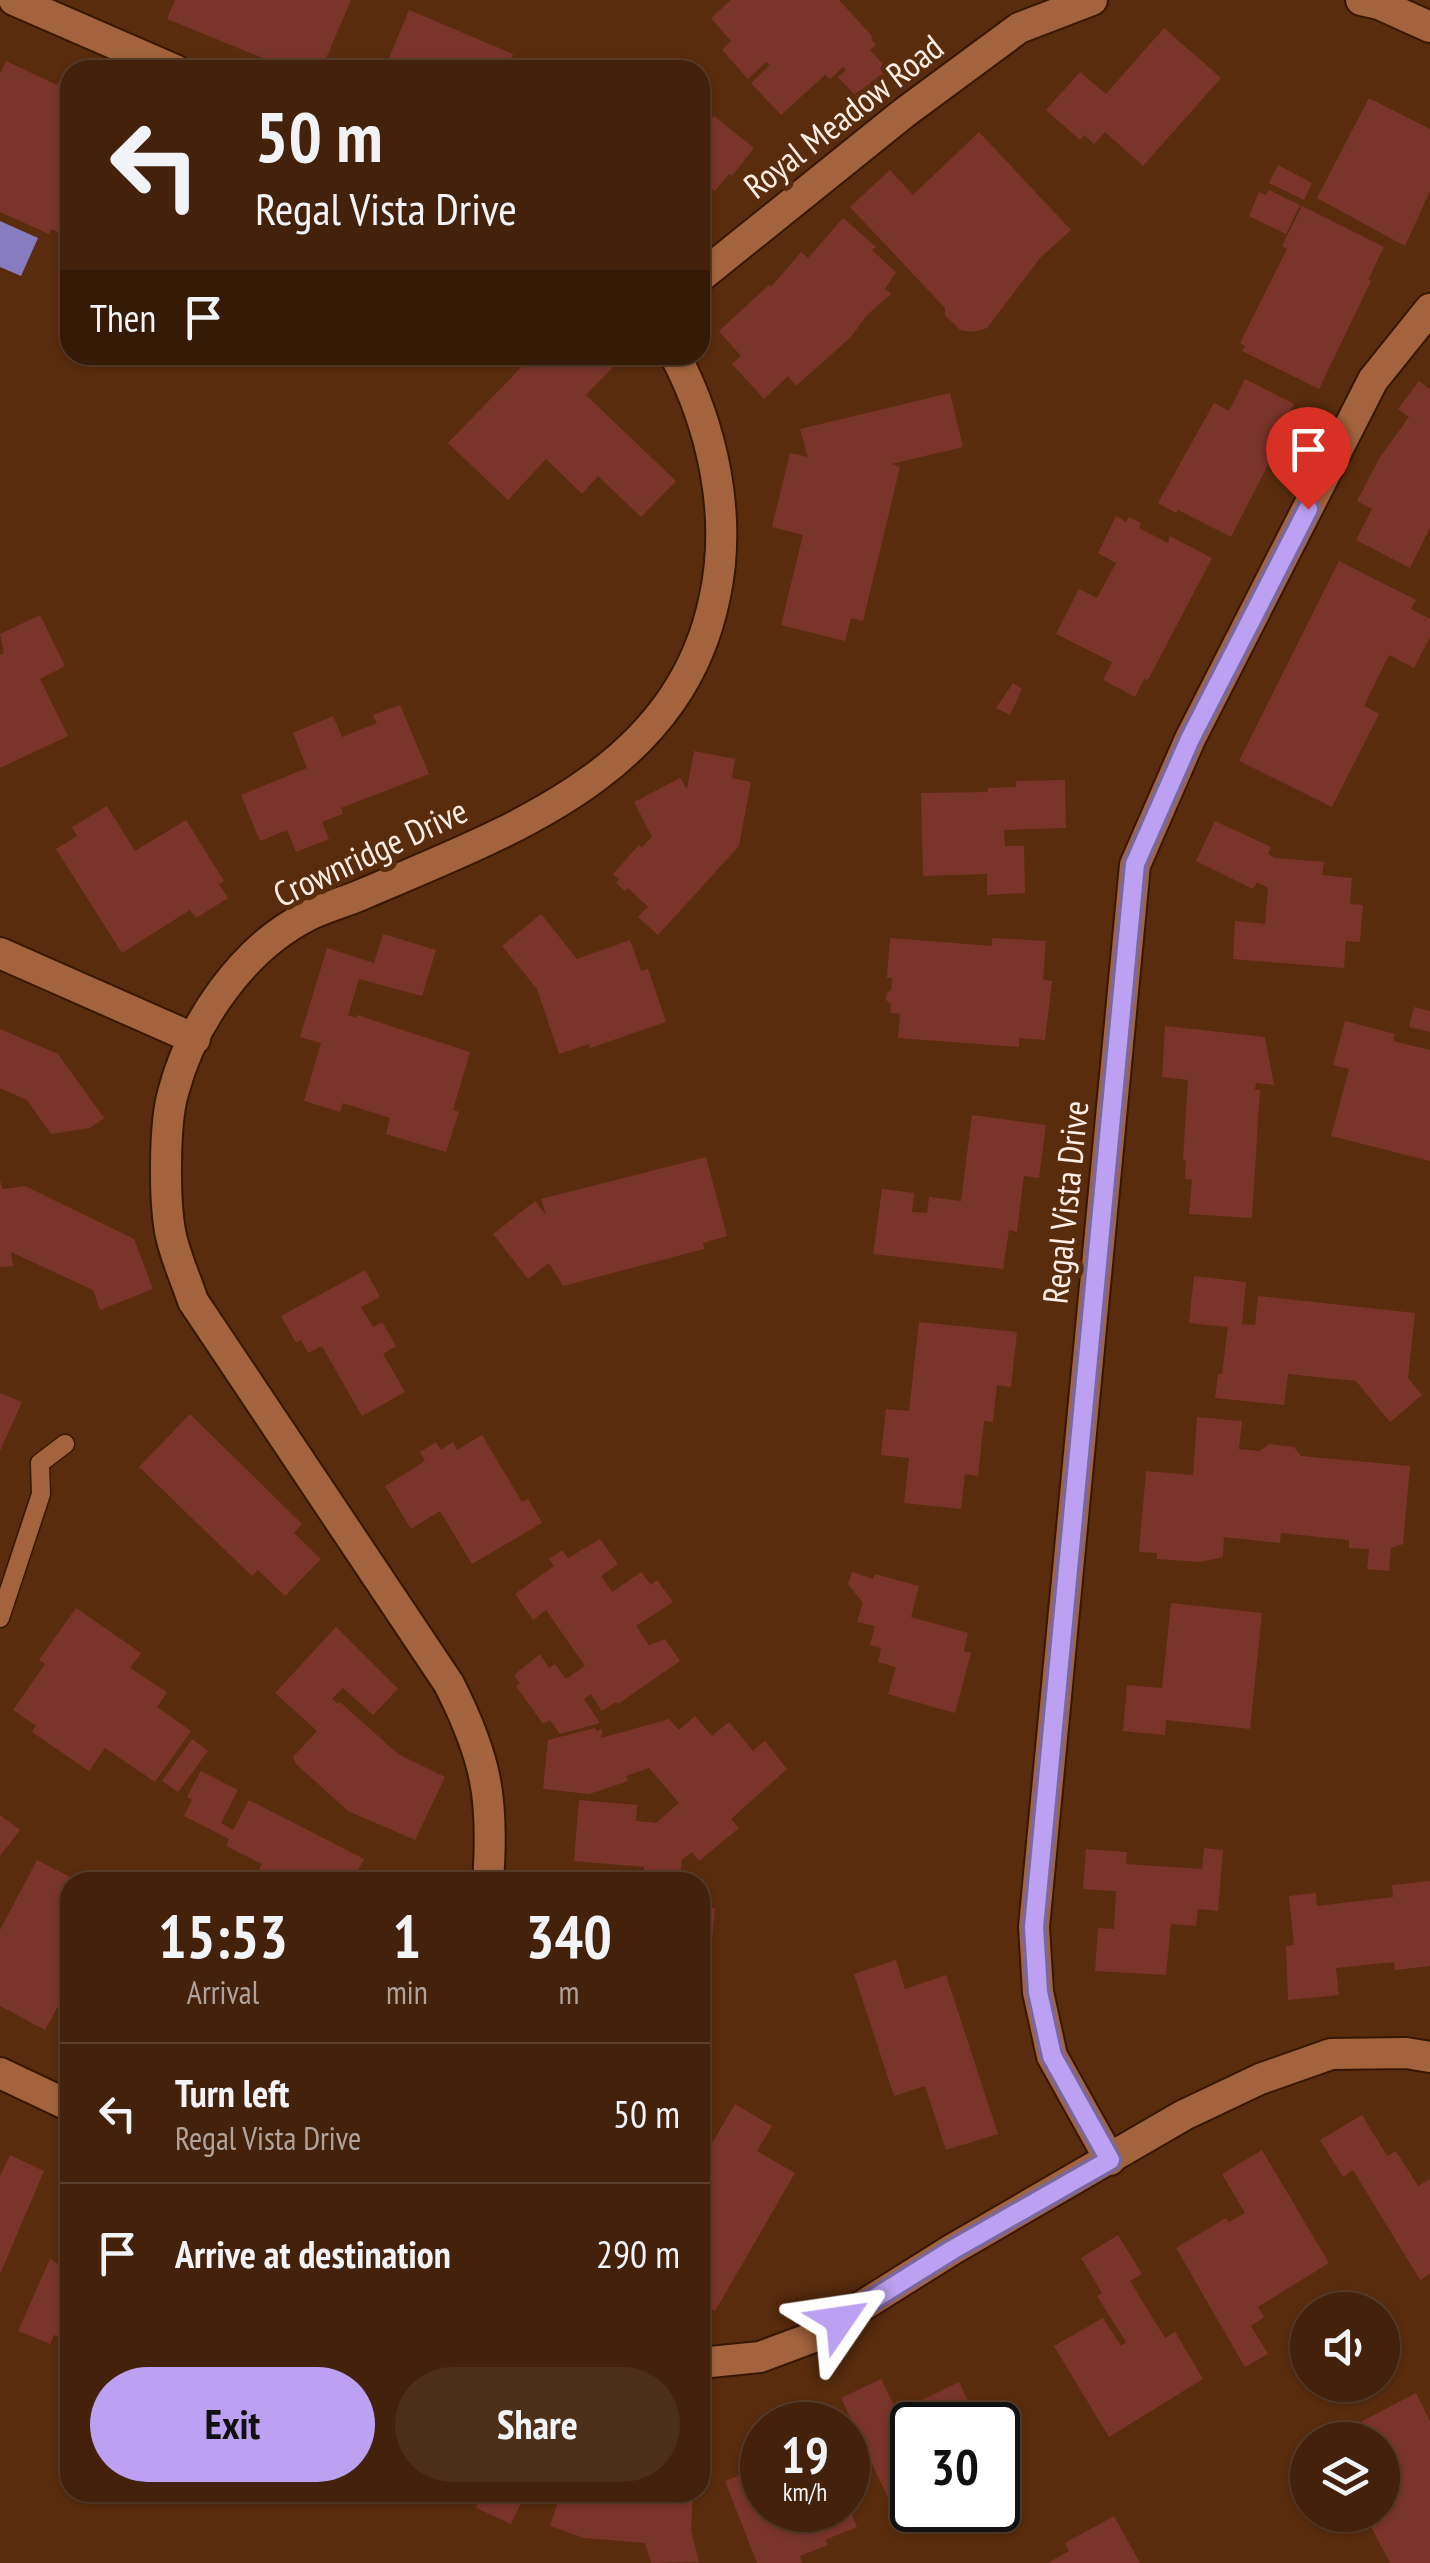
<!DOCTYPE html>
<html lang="en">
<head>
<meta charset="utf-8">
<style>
	:root { --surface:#43210a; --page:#4d2e18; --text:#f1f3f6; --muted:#afa39c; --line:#5b3e2b; --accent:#bca0f2 }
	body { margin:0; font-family:"PT Sans Narrow",sans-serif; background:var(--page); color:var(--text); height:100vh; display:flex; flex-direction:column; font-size:38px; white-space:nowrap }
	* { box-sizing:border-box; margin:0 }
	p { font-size:32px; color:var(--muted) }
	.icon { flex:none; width:55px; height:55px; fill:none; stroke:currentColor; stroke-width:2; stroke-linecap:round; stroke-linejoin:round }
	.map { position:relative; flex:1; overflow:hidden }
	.side { position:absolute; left:60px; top:1872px; width:650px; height:630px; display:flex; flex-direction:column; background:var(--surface); border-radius:30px; box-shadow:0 2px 8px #0004,0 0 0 2px var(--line) }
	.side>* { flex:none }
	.banner { position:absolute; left:60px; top:60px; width:650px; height:305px; border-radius:30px; box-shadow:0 2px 8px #0004,0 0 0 2px var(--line); background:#43210a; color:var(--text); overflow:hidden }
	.controls { position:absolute; left:1290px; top:2292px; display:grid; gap:20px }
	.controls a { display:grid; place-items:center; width:110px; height:110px; border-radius:50%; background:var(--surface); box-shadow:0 2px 8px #0004,0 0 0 2px var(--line); font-size:50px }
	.speed { position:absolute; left:740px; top:2402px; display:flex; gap:20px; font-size:50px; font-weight:700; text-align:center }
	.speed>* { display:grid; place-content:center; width:130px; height:130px; border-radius:50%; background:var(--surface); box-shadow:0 2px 8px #0004,0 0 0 2px var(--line); line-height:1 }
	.speed small { font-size:25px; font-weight:400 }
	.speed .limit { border:5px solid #111; border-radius:15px; background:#fff; color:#111 }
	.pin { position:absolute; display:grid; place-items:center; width:85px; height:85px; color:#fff; margin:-102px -42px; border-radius:50% 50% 50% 0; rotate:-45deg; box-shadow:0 0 10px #0007 }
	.pin .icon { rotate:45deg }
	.me { position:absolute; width:110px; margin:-55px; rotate:58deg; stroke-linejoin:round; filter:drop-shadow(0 0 8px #0008) }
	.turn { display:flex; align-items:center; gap:35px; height:210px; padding:0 30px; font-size:45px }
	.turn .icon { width:130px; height:130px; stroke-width:2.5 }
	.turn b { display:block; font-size:70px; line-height:85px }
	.then { display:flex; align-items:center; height:95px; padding:0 30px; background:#0003; gap:20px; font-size:38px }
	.eta { display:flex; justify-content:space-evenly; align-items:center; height:170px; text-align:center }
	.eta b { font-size:60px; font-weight:800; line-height:70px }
	.primary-button { display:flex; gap:20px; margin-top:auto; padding:20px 30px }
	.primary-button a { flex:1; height:115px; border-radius:60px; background:var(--accent); color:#111; font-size:40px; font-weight:800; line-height:115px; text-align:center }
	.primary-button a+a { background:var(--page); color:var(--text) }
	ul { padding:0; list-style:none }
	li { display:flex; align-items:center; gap:30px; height:140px; padding:0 30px; border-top:2px solid var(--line) }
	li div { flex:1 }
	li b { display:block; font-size:38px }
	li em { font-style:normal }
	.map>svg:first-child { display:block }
	.water { fill:#877cbf }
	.building { fill:#7a352a }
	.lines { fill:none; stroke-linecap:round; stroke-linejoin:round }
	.lane-casing { stroke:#361703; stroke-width:21 }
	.street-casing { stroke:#361703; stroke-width:34 }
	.lane { stroke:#a3643d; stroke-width:18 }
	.street { stroke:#a3643d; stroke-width:30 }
	.route-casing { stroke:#7a689d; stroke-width:25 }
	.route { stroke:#bca0f2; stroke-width:18 }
	.labels { text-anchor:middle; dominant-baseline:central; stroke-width:10; stroke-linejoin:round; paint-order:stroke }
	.street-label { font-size:35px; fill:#fdeee6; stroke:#592c0d }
</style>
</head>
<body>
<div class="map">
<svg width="1430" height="2563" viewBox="0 0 1430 2563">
	<rect width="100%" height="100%" fill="#592c0d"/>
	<path class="water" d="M0,221l38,17 -17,38 -21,-9z"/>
	<path class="building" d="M175,0h176l-30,70h-29l-125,-51z
		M731,0h108l34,37 -2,2 5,6 -6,5 22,24 -31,28 -23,-25 8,-7 -3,-3 -13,12 -5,-4 -44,40 -30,-32 19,-18 -4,-3 -18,17 -26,-29 9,-9 -20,-23z
		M409,10l104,44 -5,12 9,4h-133z
		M1164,28l57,50 -78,88 -38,-34 -11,12 -10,-9 -4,5 -34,-30 34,-38 26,22z
		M6,61l51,24 3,-6 10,5v153l-19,-8 -2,5 -49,-22v-138z
		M1369,98l61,31v62l-25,55 -88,-48z
		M714,116l40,32 -22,28 -3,-2 -14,17 -15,-11v-46z
		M979,132l92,98 -30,27 -54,71 -14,4 -13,-2 -15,-15v-7l-95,-101 40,-37 23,25z
		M1278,165l34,18 -8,17 -35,-17z
		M1269,190l31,15 -14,29 -37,-18 10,-24 7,3z
		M1302,206l82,41 -16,33 3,1 -52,108 -77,-38 3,-5 -5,-3 47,-94 -5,-3z
		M843,218l33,29 -4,3 24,22 -11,17 6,5 -24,21 -16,22 -55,49 -8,-10 -24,23 -32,-35 9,-8 -22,-25 50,-46 2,2 30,-35 7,6z
		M533,355h66l13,13 -26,27 90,86 -35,36 -43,-41 -16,18 -36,-35 -38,41 -60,-57z
		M1245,379l49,25 -16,31 4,2 -51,100 -53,-27 -2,3 -18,-10 56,-100 15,8z
		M1419,381l11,9v138l-20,40 -54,-28 16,-31 -15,-8 23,-44 29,-40 -11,-8z
		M950,393l13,54 -72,17 9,3 -37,154 -12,-3 -6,23 -64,-16 22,-90 -31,-8 18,-74 18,4 -8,-28z
		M1116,516l10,6 3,-5 12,6 -2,5 29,15 2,-7 42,22 -64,122 -4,-1 -9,18 -32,-17 9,-18 -56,-28 23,-45 18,9 19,-35 -18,-10z
		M1339,561l77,39 -5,9 19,10v18l-16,31 -25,-13 -25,51 15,8 -47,93 -93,-46z
		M40,615l25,51 -25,13 28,57 -68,32v-113l4,-2 -4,-19z
		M1013,683l9,6 -12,26 -14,-7z
		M400,705l29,69 -88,34 2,6 -21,8 7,17 -33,13 -9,-22 -27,11 -19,-46 66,-27 -14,-35 40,-17 9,21 35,-14 -4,-8z
		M694,751l41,8 -3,19 19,4 -12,64 -81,89 -20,-18 10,-10 -20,-19 -3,3 -9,-8 3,-4 -6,-5 26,-29 3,2 10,-10 -18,-35 46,-24 7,11z
		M1065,780l1,48 -62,2 1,16h19l1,47 -38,2v-21l-64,2 -2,-83 67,-1v-4l28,-1v-6z
		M107,806l28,45 51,-31 38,61 -5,3 9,14 -32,20 -6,-8 -68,43 -66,-104 21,-13 -5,-9z
		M1215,821l56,26 -3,7 7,4 49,4 -2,13 30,3 -2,26 13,1 -3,37 -14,-1 -2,27 -111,-9 2,-38 30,3 3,-36 -11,-6 -4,7 -57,-28z
		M541,914l36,45 53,-19 11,31 7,-2 18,53 -76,26 -1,-4 -30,10 -22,-65 -35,-43z
		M383,934l53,16 -14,46 -63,-17 -11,36 9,3v-3l113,37 -17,58 6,2 -13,40 -60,-18 4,-16 -47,-15 -3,9 -36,-11 17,-58 -21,-6 27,-89 47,15z
		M890,938l102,8v-8l54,3 -3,39 9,1 -7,59 -26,-2v9l-121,-9 2,-24 -10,-1 1,-9 -5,-4 1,-7 4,-3 1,-12h-5z
		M1414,1007l16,4v21l-21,-5z
		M1345,1021l50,13 -2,7 37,9v111l-99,-25 18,-67 -16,-4z
		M1165,1026l100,11 9,48 -18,-2 -1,7h5l-8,128 -63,-4 3,-34 -7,-1 1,-19h-3l5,-80 -26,-3z
		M0,1029l58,25 46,64 -14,10 -39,6 -24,-34 -27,-12z
		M972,1115l74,10 -7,53 -15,-2 -7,56 -8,-2 -6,39 -130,-15 9,-65 32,4 -2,19 15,1 2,-16 32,4z
		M706,1157l21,79 -24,7 1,6 -141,37 -14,-23 -21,16 -35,-45 42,-33 11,14 -5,-16z
		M0,1181l3,8 22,-3 109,53 19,50 -53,21 -7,-20 -82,-38 2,14 -13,1z
		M365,1270l15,27 -19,10 12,20 9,-5 14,24 -13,8 22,38 -43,24 -40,-70 -14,7 -7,-13 -5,3 -15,-27z
		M1194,1276l52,6 -4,42 13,1 3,-29 157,17 -7,65 14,17 -32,27 -34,-41 -68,-7 -4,31 -69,-7 3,-24h4l6,-47 -39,-4z
		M919,1322l98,10 -6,55 -14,-2 -4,37 -9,-1 -6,55 -13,-2 -4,35 -57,-6 5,-45 -28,-3 5,-46 23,2z
		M0,1393l22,9 -22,49z
		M190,1414l112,110 -8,9 27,26 -36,37 -27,-26 -6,6 -113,-109z
		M1197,1417l45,4 -3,28 21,2 9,-7 25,3 7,9 109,10 -7,78 -12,4 -2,23 -22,-2 2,-20 -20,-1v-8l-68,-7 -1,10 -56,-6 -1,20 -23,5 -43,-3v-6l-18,-1 7,-81 47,4z
		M482,1435l40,67 6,-3 14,24 -70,41 -32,-53 -29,18 -26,-43 40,-25 -5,-9 16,-10 5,8 12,-8 4,8z
		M600,1539l18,25 -17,12 11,16 29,-20 10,13 6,-5 16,22 -37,24 13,19 16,-6 15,22 -62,43 -2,-2 -14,9 -11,-17 -7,5 16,24 -40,11 -10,-14 -7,4 -27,-38 4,-2 -6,-9 26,-21 9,14 6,-4 11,15 19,-13 -39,-56 -13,10 -18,-26 39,-28 -5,-7 13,-9 6,8z
		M852,1572l21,7 2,-5 44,12 -8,31 57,16 -4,18 7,2 -16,60 -67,-19 8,-27 -18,-5 3,-14 -11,-3 5,-19 -18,-4 6,-19 -15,-19z
		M1171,1603l91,10 -12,116 -84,-9 -1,15 -42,-4 4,-46 35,3z
		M76,1608l65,45 -11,15 37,24 -10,15 34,24 -36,51 -50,-34 -16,23 -57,-39 4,-6 -23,-16 32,-46 -6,-4z
		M336,1627l62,62 -25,26 -30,-27 -11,11 6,5 2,-2 58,52 47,23 -30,63 -67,-29 -52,-47 -3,-7 24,-26 -42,-38z
		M695,1716l17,20 17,-14 24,29 12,-10 22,28 -56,50 8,9 -40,33 -7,-9 -10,8 -2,16 -36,-3v-6l-70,-6 5,-61 58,5 -1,16 20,2 23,-20 -30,-35 -23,8 2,5 -39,13 -46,-5 5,-49 47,-12 1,3 6,-2 -1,9 68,-19 10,11z
		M192,1739l16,12 -30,41 -16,-11z
		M201,1771l37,19 -17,33 12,7 16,-30 115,59 -12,23h-99l9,-18 -36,-18 3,-7 -45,-23 8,-16 -5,-3z
		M0,1815l20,15 -20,26z
		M1204,1848l19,2 -5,61 -20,-2 -2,17 -25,-2 -5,51 -71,-4 3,-43 16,1 2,-38 -33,-2 3,-40 41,3 -1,12 76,5z
		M37,1860l43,22h-10v102l-25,46 -45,-24v-76z
		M1430,1881v85l-35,4 -1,-8 -58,6 3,27 -51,5 -2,-54 8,-1 -5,-49 27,-3 1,13 76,-9 -1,-12z
		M700,1906l15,2 -3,31 -6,-1 -4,30z
		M896,1960l9,29 41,-14 52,159 -52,16 -21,-64 -31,10 -40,-122z
		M735,2104l37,22 -15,25 38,22 -80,138 -15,-8v-139z
		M1362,2115l25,41 9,-5 22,35 12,-7v95l-10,6 -67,-110 -10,7 -23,-37z
		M1262,2150l67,113 -71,44 6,10 -13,9 17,28 -23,13 -69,-119 50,-30 3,4 16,-9 -23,-39z
		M10,2155l34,16 -44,103v-98z
		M1118,2235l24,39 -12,7 35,57 10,-6 28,47 -94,58 -55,-91 49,-28 18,28 5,-4 -29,-46 5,-3 -21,-35z
		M50,2259l20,12v71l-16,-7 -4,9 -32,-13z
		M881,2379l16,33 62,-30 20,43h-67v85l-15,7 -56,-119z
		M1416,2393l14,28v142h-40l-25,-48h17v-75h-56z
		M807,2408l7,17h-51z
		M762,2467v43h88l7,17 -32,13 3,5 -28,11 2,7h-45l-32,-82z
		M467,2492h59l-15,32 -35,-16 3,-9z
		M561,2492h132l-2,38 8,32 -48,1 -6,-20 -61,-5 -34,-12z
		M1114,2516l26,47h-92l21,-12 -4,-8z"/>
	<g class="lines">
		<g class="lane-casing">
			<path id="lane" d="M0,1618l41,-124 -1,-31 25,-19"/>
		</g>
		<g class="street-casing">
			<path id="street" d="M14,0l161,70
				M1361,0l18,4 51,23
				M700,277l204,-164 115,-85 73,-28
				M0,953l195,86
				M488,1882c6,-83 -1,-123 -39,-198l-256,-383c-7,-21 -17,-43 -22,-65 -7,-33 -7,-111 2,-143 18,-69 69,-144 134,-177 18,-9 38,-14 56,-22 147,-63 317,-122 352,-298 17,-81 -2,-168 -40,-241
				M0,2073l70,33
				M1110,2160l-58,-104 -14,-64 -4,-65 101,-1062 55,-126 183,-359 57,-71
				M700,2363l60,-6 51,-19 142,-89 231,-134 76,-36 71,-25 75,-1 24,4"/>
		</g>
		<use href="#lane" class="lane"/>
		<use href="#street" class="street"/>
	</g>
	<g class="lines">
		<g class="route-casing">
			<path id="route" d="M840,2320l112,-70 158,-90 -58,-104 -14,-64 -4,-65 101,-1063 55,-125 118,-230"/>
		</g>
		<use href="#route" class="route"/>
	</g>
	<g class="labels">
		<g class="street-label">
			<text transform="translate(843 116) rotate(-38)">Royal Meadow Road</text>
			<text transform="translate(370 852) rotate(-25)">Crownridge Drive</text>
			<text transform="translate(1065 1202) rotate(-84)">Regal Vista Drive</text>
		</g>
	</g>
</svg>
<div class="controls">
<a><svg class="icon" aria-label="sound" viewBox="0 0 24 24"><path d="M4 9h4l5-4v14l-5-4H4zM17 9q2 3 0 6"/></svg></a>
<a><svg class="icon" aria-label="layers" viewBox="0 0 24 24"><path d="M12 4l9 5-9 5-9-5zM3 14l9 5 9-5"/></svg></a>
</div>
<div class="speed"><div>19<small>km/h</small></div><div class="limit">30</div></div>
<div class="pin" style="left:1308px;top:509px;background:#d93025"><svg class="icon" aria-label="arrive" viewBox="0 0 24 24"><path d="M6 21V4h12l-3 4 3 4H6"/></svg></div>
<svg class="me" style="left:840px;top:2320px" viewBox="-20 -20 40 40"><path d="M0-17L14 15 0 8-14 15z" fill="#bca0f2" stroke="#fff" stroke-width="4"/></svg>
<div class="banner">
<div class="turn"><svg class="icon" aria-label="left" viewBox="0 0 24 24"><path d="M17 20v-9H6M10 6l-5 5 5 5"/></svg><div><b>50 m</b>Regal Vista Drive</div></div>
<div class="then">Then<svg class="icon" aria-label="arrive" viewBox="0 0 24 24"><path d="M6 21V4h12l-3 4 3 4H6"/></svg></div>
</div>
<section class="side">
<div class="eta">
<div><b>15:53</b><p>Arrival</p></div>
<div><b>1</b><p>min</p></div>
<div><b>340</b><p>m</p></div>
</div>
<ul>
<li><svg class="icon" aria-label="left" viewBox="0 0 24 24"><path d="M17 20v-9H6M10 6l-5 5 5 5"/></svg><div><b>Turn left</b><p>Regal Vista Drive</p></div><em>50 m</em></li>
<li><svg class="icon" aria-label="arrive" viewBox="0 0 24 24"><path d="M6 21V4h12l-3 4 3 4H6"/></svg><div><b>Arrive at destination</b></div><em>290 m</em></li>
</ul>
<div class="primary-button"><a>Exit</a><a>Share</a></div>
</section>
</div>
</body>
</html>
